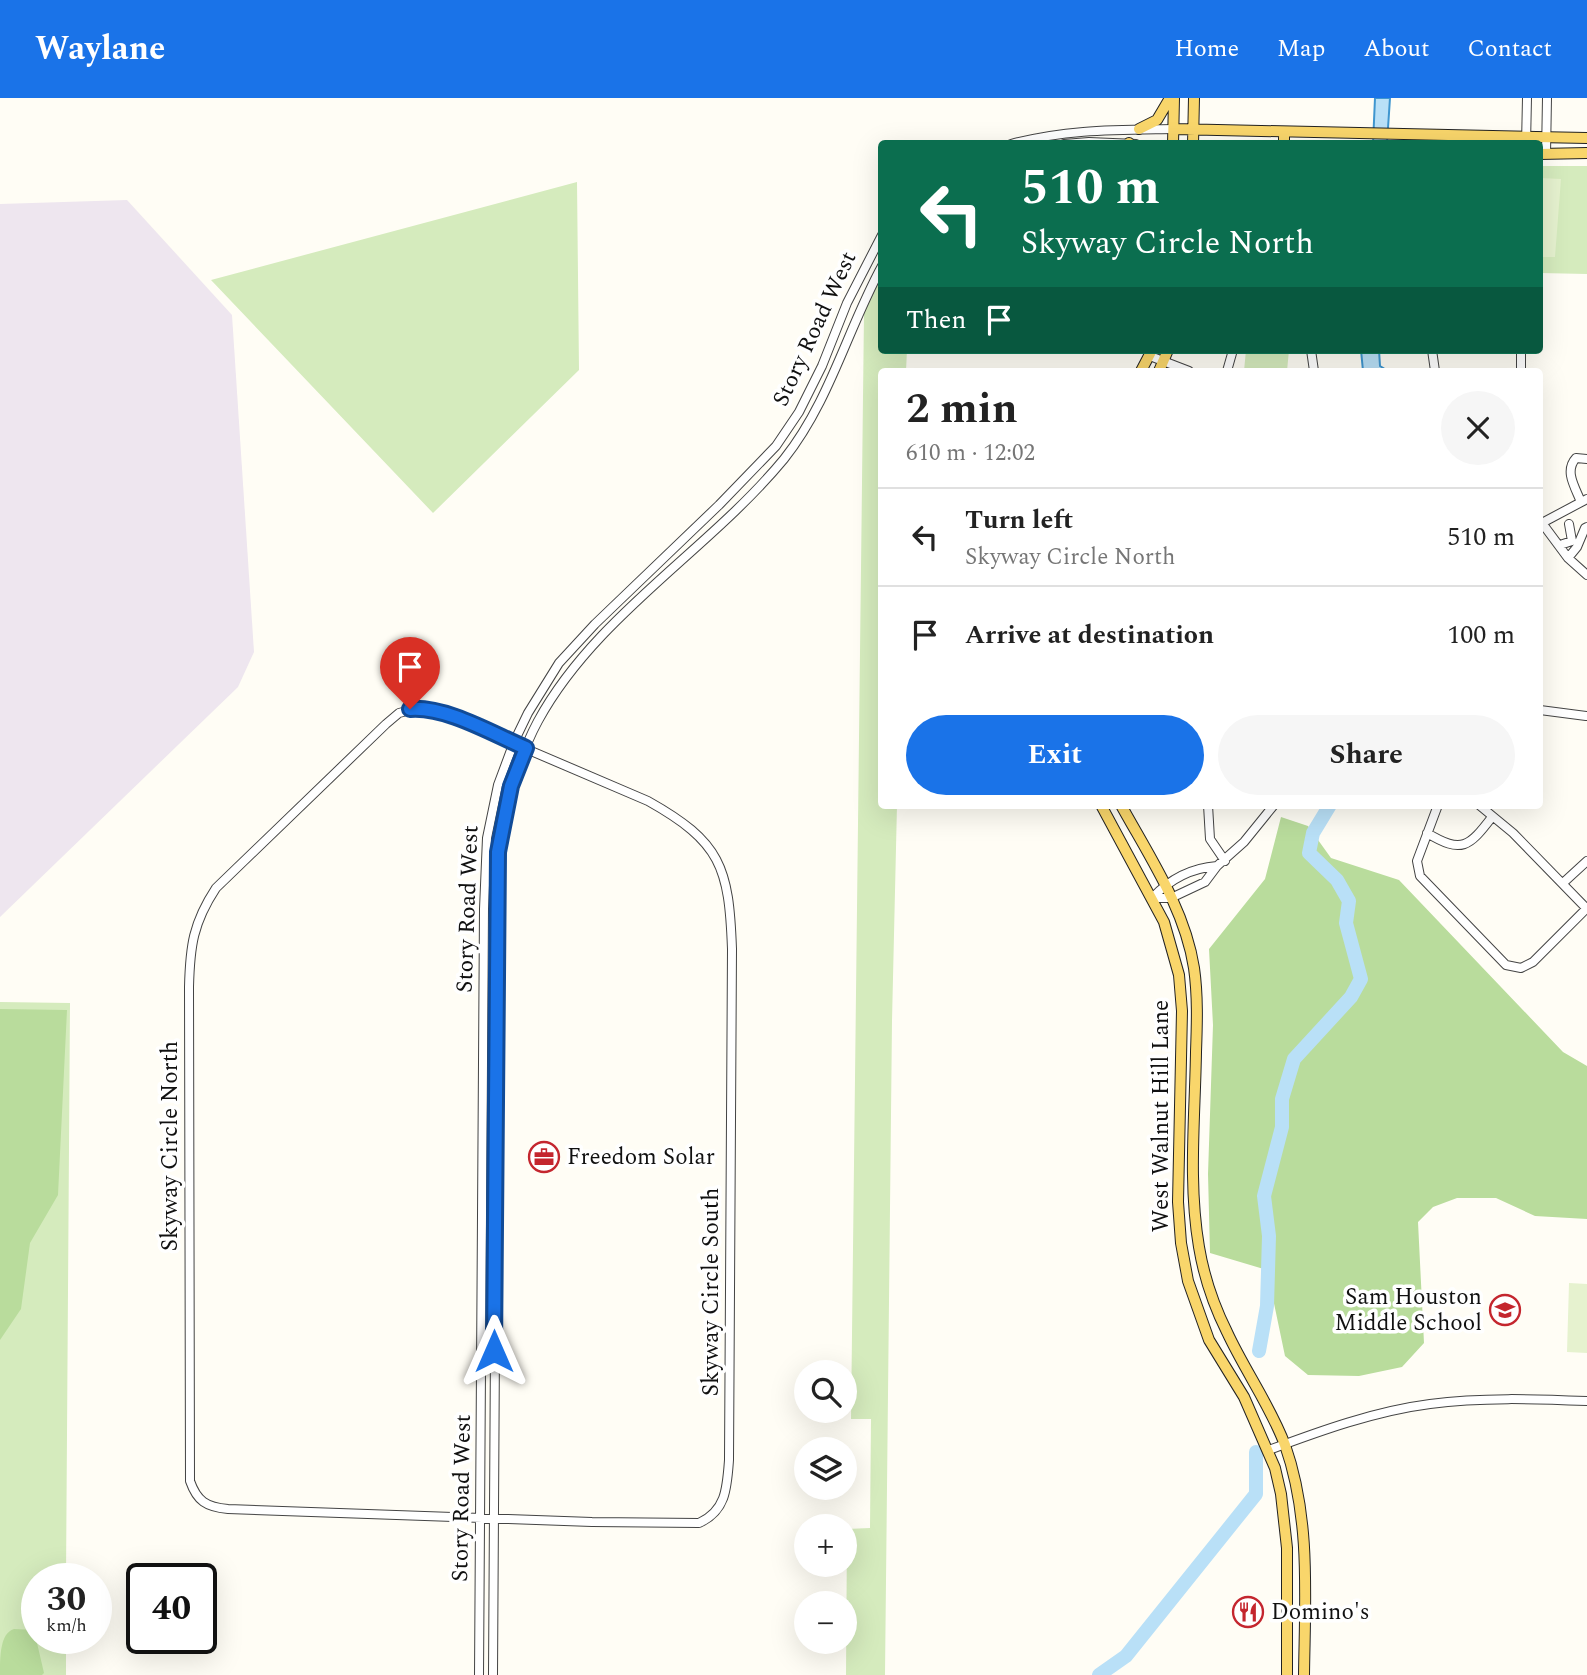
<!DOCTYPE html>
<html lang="en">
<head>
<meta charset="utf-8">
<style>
	:root { --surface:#fff; --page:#f6f6f6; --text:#222; --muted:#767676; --line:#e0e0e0; --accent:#1a73e8 }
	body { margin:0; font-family:Spectral,serif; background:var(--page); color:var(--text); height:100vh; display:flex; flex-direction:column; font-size:26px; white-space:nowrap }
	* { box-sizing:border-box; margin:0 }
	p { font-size:23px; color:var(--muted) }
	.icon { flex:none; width:38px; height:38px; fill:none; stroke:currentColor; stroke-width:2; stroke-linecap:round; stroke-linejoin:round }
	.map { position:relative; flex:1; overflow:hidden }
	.details { position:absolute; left:878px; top:270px; width:665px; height:441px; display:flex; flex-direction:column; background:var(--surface); border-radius:7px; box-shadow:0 7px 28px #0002 }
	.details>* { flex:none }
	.guide { position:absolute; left:878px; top:42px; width:665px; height:214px; border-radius:7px; box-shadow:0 7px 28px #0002; background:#0b6e4f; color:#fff; overflow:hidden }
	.controls { position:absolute; left:794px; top:1262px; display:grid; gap:14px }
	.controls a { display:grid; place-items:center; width:63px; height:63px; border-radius:50%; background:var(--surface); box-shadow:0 7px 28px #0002; font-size:35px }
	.speed { position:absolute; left:21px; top:1465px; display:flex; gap:14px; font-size:35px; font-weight:700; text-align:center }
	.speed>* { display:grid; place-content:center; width:91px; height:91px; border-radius:50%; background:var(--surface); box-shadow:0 7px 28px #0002; line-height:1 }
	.speed small { font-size:18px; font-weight:400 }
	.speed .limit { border:4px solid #111; border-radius:10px; background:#fff; color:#111 }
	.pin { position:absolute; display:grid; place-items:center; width:60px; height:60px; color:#fff; margin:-72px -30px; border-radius:50% 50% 50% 0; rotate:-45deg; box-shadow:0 0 7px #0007 }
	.pin .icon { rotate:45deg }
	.me { position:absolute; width:77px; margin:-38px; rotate:0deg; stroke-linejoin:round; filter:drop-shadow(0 0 5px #0008) }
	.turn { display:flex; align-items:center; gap:24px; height:147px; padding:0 28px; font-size:32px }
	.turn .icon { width:91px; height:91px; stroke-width:2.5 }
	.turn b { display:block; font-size:49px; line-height:60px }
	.then { display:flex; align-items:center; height:66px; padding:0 28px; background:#0003; gap:14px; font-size:26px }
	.round { display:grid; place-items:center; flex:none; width:74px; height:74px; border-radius:37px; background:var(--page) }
	.overview { display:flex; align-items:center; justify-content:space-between; height:119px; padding:0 28px }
	h1 { font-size:42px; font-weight:700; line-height:52px }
	.action { display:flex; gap:14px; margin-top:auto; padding:14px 28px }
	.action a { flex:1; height:80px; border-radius:42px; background:var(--accent); color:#fff; font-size:28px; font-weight:700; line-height:80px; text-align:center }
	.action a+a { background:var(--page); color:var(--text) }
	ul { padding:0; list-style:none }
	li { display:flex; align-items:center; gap:21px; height:98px; padding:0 28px; border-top:2px solid var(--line) }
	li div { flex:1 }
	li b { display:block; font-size:26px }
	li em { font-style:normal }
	header { display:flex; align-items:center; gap:42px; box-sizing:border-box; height:98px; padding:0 35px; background:var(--accent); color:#fff }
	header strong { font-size:33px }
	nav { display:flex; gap:38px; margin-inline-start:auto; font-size:24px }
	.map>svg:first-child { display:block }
	.industrial { fill:#eee6ef }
	.green { fill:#d5ebbd }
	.forest { fill:#b9dc9c }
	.pitch { fill:#e6f2cf }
	.water { fill:#b9e0f7; stroke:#3f96cf; stroke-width:2 }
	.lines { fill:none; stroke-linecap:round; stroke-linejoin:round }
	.river { stroke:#b9e0f7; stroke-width:14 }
	.minor-casing { stroke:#444; stroke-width:10 }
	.major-casing { stroke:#222; stroke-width:12 }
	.minor { stroke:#fff; stroke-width:8 }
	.major { stroke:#f9d66b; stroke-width:10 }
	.route-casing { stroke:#114b97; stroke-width:18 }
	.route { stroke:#1a73e8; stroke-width:12 }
	.labels { text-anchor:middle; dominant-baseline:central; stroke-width:7; stroke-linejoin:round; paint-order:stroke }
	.street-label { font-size:23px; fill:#111; stroke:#fff }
	.poi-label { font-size:23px; fill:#111; stroke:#fff; text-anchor:start }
</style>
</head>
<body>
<header>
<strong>Waylane</strong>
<nav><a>Home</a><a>Map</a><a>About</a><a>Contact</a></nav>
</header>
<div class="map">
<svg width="1587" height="1577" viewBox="0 0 1587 1577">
	<rect width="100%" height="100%" fill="#fffdf5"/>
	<path class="industrial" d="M127,102l105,115 22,337 -16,35 -238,230v-713z"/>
	<path class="green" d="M1540,68h47v108l-47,-1z
		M577,84l2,188 -146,143 -222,-233z
		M882,175v77h25l-1,21h-24v434h15l-5,216 -7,654h-39l1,-146 23,-1 1,-109h-20l13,-1106z
		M1246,252h43l-2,21h-43z
		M0,904l70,1 -4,575h-29v60h29v37h-66z"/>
	<path class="forest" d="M1281,719l27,9 23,32 68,22 164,172 24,14v153l-52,-3 -39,-18h-39l-24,9 -15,15 6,121 -22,24 -43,9 -51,-1 -23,-19 -18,-86 -57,-17 -2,-79 5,-149 -4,-76 56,-70z
		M0,911l67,1 -9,185 -28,48 -9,66 -21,31z
		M14,1531l20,1 10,43 -2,2h-42c0,-18 0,-42 14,-46z"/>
	<path class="pitch" d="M1540,80l21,1 -6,78h-15z
		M1569,1185l18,1v69l-20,-1z"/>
	<path class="water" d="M1375,0h15l-3,45 -14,1z
		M1361,252h18l1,16 8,5h-25z"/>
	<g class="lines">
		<path class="river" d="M1259,1253l8,-45 2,-70 -5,-40 18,-69v-28l12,-40 57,-62 10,-18 -15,-56 3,-22 -12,-21 -28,-27 4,-20 17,-28
			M1099,1577l27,-19 130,-162v-42"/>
		<g class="minor-casing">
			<path id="minor" d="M1011,46c56,-15 105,-14 163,-15
				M1064,46l25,-2 47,2
				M1526,46l1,-46
				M1546,56l1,-56
				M1311,252l3,21
				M1432,252l3,21
				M1150,258l39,15
				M1227,273l6,-21
				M1521,273v-21
				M1581,404c-6,-15 -17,-31 -5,-44l11,1
				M1542,425l26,35 19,17
				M1540,426l47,-25
				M1560,447l12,-4 -3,-17
				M1568,460l9,-11 8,-19 2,-1
				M419,610l28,7 201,86c73,41 81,66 84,148l-3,511c-2,28 -3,51 -30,63l-107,-1 -364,-13c-22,-2 -31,-8 -38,-28l-1,-494c1,-41 4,-64 27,-99l170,-164 13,-11z
				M1540,612l46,6
				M1208,707l2,34 15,22
				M1438,707l-21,56 3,15 86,89 15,3 12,-6 53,-53
				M1479,707l34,28 74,76
				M1427,735c35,21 42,14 65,-16
				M1563,785l24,-22
				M1152,800h19l34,-16 12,-16 27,-24 30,-37
				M1152,800c17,-18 39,-30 65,-32
				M1269,1352c51,-19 106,-39 161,-46 51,-7 105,-5 157,-3
				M479,1577l5,-766 3,-71 11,-53 16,-43 14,-29 31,-50 36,-39 124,-119 57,-59 23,-34 23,-46 25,-63 35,-68
				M493,1577l5,-823c7,-45 18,-90 40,-131 57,-105 171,-171 246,-262 46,-58 63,-129 98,-193"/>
		</g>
		<g class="major-casing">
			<path id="major" d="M1139,31l18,-9 13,-22
				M1174,31l413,9
				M1129,45l1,1
				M1173,46l1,-46
				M1193,46l1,-46
				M1284,46v-11
				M1540,56l47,-1
				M1141,273l11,-21
				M1159,273l9,-21
				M1101,707l63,117 15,53 3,36 -4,191 3,41 7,38 21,59 35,57 31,71 6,26 6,54v127
				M1121,707c28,51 64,104 73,163 4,28 3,56 2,84 -1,65 -8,131 3,195 5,30 15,59 28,85 18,39 43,73 58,113 26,74 20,153 19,230"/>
		</g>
		<use href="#minor" class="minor"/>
		<use href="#major" class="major"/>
	</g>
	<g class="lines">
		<g class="route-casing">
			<path id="route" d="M410,611c36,-3 83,25 116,39l-15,38 -13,66 -4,499"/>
		</g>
		<use href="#route" class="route"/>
	</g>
	<defs>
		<g id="office-ring" transform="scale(1.575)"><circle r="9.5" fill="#fff" stroke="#c4262e" stroke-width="1.5"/><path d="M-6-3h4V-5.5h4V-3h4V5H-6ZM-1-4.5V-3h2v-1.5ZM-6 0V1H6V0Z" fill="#c4262e"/></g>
		<g id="school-ring" transform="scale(1.575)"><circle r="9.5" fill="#fff" stroke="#c4262e" stroke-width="1.5"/><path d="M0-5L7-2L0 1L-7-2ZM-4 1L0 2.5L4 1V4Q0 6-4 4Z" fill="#c4262e"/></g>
		<g id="restaurant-ring" transform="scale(1.575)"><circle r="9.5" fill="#fff" stroke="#c4262e" stroke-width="1.5"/><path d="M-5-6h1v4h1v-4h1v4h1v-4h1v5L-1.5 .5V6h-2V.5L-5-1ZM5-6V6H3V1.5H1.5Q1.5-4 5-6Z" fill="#c4262e"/></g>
	</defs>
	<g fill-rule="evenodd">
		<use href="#office-ring" x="544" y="1059"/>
		<use href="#school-ring" x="1505" y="1212"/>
		<use href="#restaurant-ring" x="1248" y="1514"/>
	</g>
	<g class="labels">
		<g class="street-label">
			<text transform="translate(815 231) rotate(-65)">Story Road West</text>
			<text transform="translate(468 811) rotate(-88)">Story Road West</text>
			<text transform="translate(1161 1018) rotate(-90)">West Walnut Hill Lane</text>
			<text transform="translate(170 1048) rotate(-90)">Skyway Circle North</text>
			<text transform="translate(711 1194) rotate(-90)">Skyway Circle South</text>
			<text transform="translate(462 1400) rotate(-89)">Story Road West</text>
		</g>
		<g class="poi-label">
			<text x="567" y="1059">Freedom Solar</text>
			<text x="1482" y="1199" text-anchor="end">Sam Houston<tspan x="1482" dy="26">Middle School</tspan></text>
			<text x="1271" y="1514">Domino's</text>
		</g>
	</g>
</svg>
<div class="controls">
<a><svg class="icon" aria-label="search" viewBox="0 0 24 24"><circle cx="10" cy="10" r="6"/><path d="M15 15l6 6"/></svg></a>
<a><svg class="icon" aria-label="layers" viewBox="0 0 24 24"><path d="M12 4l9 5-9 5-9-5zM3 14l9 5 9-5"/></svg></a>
<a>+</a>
<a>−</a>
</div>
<div class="speed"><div>30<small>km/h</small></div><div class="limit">40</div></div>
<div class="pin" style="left:410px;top:611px;background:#d93025"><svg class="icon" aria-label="arrive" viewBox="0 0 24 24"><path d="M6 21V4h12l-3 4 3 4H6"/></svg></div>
<svg class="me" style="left:494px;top:1253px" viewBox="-20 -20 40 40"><path d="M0-17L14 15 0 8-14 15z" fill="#1a73e8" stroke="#fff" stroke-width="4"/></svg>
<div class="guide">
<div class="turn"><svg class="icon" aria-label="left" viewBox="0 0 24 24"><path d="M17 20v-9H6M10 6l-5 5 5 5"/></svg><div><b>510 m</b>Skyway Circle North</div></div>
<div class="then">Then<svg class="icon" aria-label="arrive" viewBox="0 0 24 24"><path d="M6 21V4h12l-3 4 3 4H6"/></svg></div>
</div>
<section class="details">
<div class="overview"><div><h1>2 min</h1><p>610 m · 12:02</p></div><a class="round"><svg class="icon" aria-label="close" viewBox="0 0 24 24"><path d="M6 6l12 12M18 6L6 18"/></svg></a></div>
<ul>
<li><svg class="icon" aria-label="left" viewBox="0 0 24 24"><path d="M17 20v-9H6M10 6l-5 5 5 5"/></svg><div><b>Turn left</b><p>Skyway Circle North</p></div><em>510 m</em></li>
<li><svg class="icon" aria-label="arrive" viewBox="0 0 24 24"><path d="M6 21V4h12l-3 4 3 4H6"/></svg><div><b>Arrive at destination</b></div><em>100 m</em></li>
</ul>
<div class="action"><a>Exit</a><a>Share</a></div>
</section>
</div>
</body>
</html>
